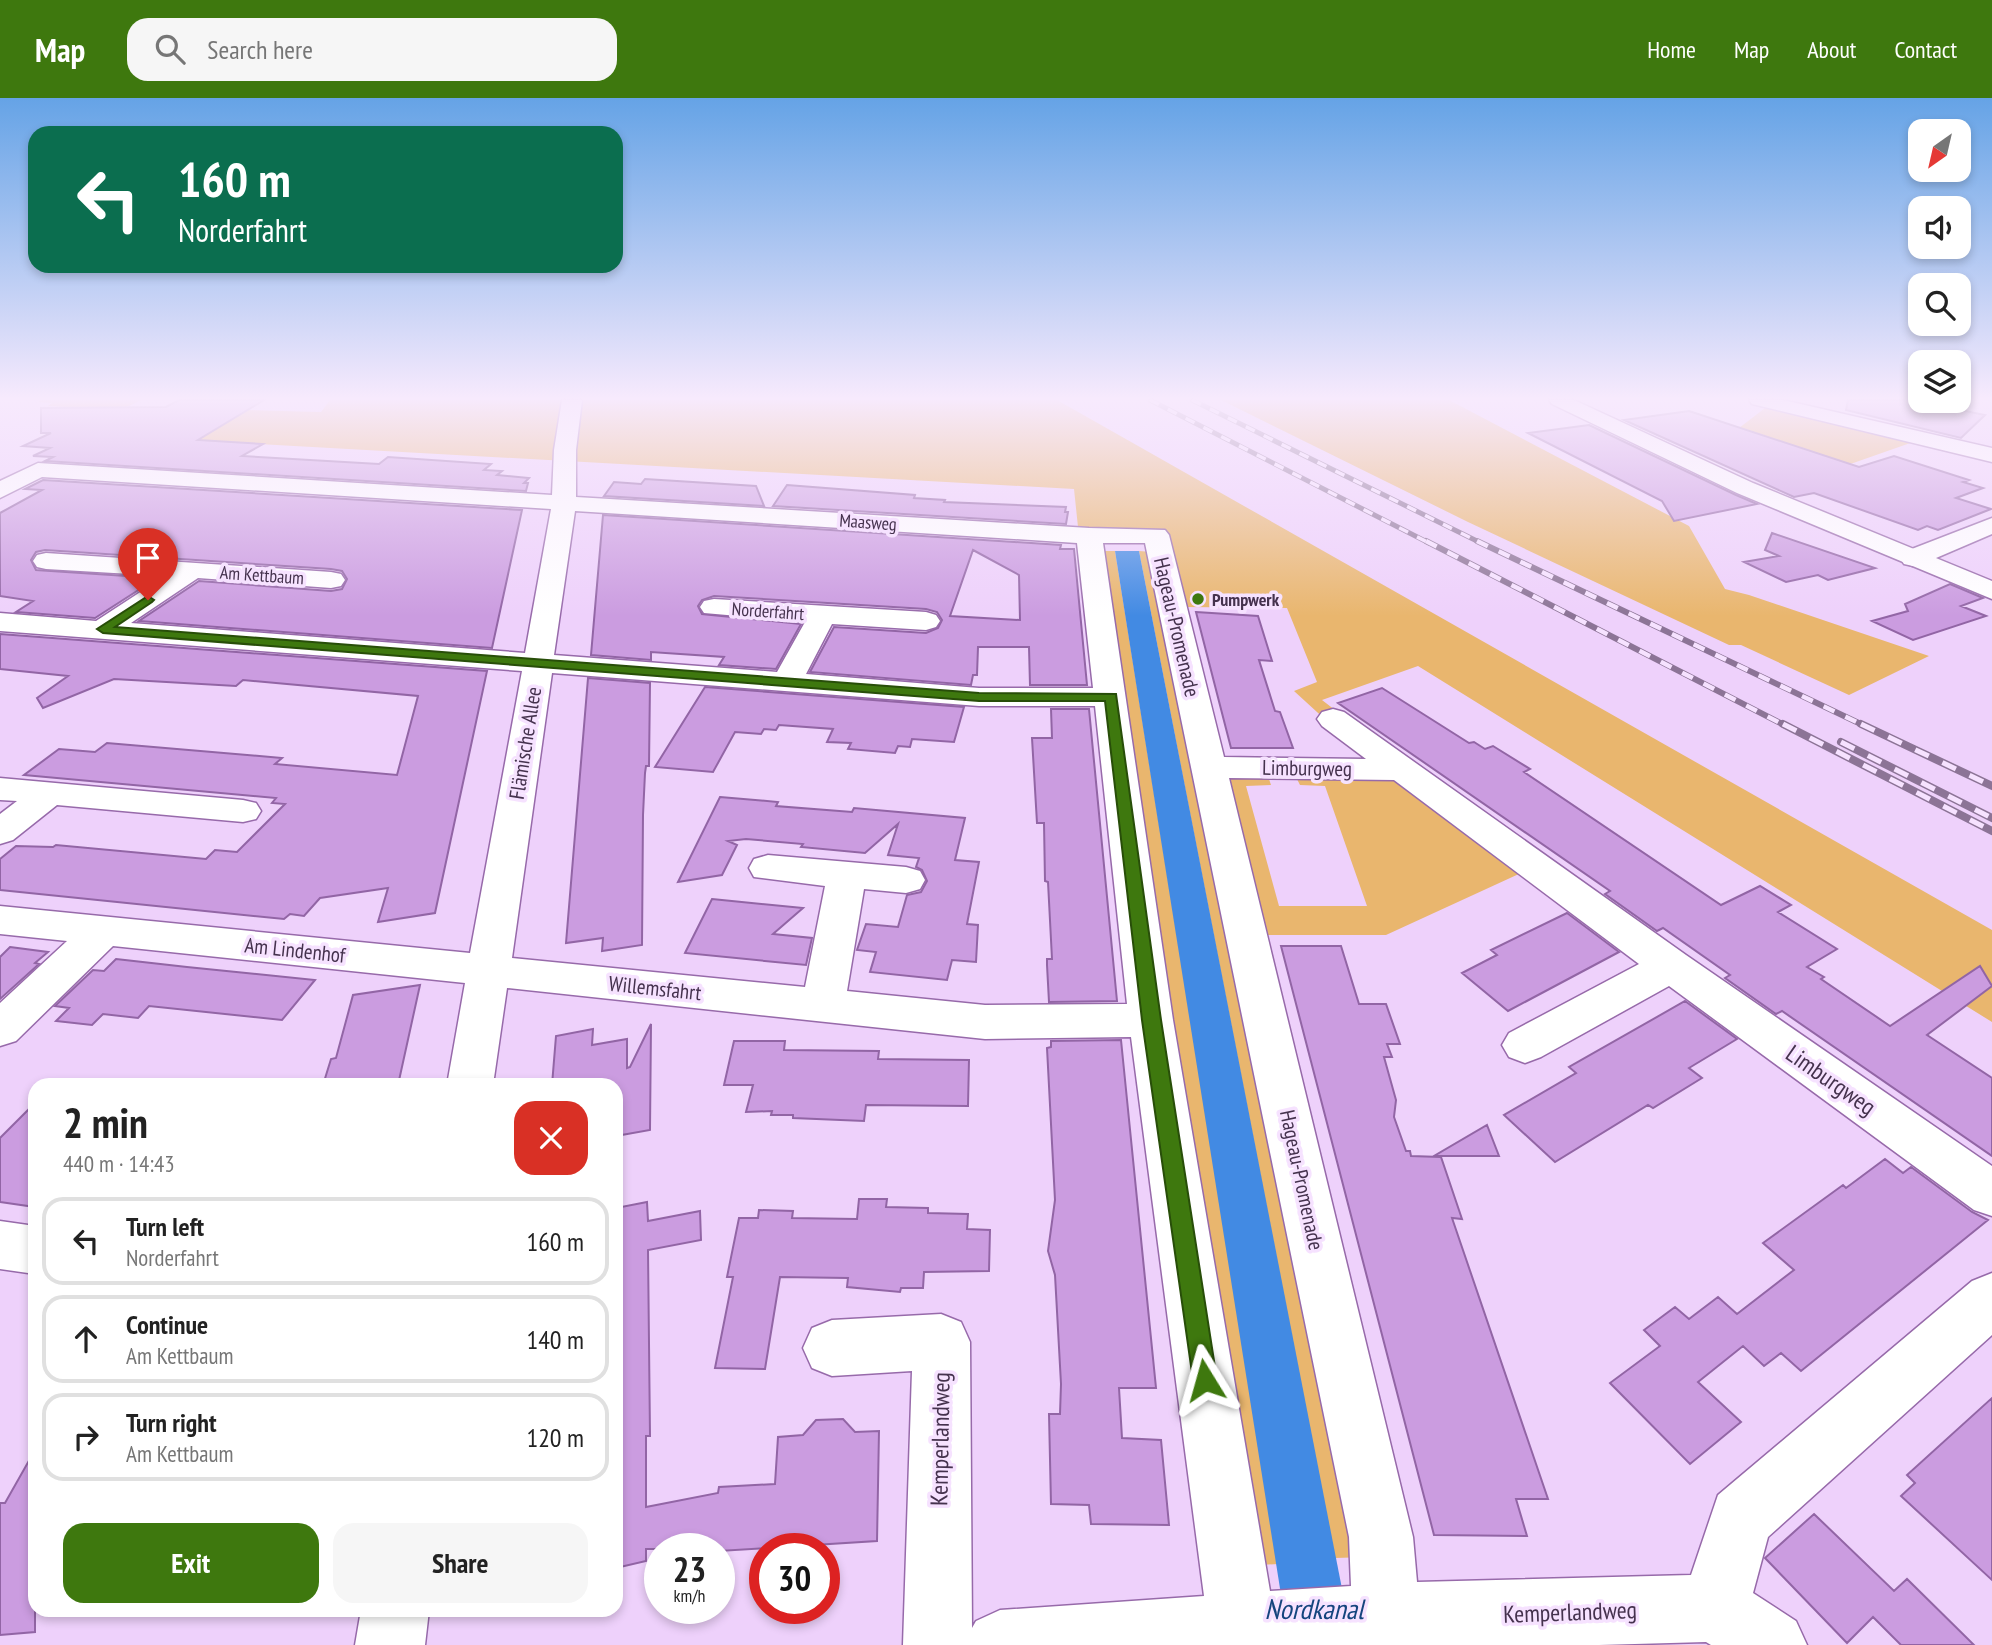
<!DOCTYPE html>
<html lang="en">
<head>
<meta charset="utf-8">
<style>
	:root { --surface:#fff; --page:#f6f6f6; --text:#222; --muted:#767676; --line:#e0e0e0; --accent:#3e780e }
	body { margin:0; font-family:"PT Sans Narrow",sans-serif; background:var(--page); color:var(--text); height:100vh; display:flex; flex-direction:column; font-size:26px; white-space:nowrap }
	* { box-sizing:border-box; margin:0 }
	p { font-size:23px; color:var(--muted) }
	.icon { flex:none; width:38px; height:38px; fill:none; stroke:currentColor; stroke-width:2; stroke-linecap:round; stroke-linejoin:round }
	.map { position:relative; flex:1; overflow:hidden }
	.panel { position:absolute; left:28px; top:980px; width:595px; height:539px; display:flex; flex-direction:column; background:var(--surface); border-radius:21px; box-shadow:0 4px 10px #0003 }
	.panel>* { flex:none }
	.guide { position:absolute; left:28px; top:28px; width:595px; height:147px; border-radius:21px; box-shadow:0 4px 10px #0003; background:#0b6e4f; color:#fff; overflow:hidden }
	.needle { width:46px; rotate:214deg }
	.tools { position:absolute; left:1908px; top:21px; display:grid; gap:14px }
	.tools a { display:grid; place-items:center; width:63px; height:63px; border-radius:14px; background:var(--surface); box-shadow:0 4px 10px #0003; font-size:35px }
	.speed { position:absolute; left:644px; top:1435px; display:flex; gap:14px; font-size:35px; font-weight:700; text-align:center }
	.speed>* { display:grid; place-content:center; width:91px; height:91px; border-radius:50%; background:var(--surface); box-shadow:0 4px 10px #0003; line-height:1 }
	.speed small { font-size:18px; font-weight:400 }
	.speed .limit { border:10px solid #d22; background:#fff; color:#111 }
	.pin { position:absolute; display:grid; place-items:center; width:60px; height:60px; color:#fff; margin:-72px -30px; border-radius:50% 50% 50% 0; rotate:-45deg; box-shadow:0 0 7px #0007 }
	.pin .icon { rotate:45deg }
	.me { position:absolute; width:77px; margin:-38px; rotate:352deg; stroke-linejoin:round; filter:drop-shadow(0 0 5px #0008) }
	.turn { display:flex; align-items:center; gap:24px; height:147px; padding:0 35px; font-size:32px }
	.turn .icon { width:91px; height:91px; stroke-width:2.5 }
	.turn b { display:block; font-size:49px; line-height:60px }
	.round { display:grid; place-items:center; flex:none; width:74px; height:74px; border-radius:21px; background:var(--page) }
	.summary { display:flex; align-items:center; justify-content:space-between; height:119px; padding:0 35px }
	h1 { font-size:42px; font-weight:800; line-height:52px }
	.cta { display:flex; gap:14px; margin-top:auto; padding:14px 35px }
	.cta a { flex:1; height:80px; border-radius:21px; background:var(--accent); color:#fff; font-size:28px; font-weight:800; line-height:80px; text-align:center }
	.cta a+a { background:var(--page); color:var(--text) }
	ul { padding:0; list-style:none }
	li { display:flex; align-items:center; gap:21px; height:88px; margin:0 14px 10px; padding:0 21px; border:4px solid var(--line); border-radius:21px }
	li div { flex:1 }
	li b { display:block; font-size:26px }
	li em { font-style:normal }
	header { display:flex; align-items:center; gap:42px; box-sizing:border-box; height:98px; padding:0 35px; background:var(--accent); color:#fff }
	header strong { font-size:33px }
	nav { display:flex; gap:38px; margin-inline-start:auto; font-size:24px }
	.search { width:490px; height:63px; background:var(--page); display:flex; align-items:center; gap:18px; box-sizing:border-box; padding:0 24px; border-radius:21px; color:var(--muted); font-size:26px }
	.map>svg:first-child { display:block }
	.green { fill:#e9b66e }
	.water { fill:#428ae3 }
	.building { fill:#cb9ce0; stroke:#9265a5; stroke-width:2; fill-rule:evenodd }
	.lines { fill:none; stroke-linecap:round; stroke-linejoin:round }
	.minor-casing { stroke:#976aaa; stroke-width:3 }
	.tertiary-casing { stroke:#976aaa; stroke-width:3 }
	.minor { fill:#fff; fill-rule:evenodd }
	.tertiary { fill:#fff; fill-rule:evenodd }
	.rail-far2-casing { stroke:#8c7496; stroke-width:5 }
	.rail-far1-casing { stroke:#8c7496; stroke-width:6 }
	.rail-casing { stroke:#8c7496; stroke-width:8 }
	.rail-far2 { stroke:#f6e2ff; stroke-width:3.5; stroke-dasharray:10; stroke-linecap:butt }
	.rail-far1 { stroke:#f6e2ff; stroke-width:4.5; stroke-dasharray:12; stroke-linecap:butt }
	.rail { stroke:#f6e2ff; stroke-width:5; stroke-dasharray:15; stroke-linecap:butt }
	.route { fill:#3e780e; stroke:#284e09; stroke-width:2 }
	.poi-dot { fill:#3e780e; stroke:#f6e2ff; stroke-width:2.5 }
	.labels { text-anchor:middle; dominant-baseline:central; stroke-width:7; stroke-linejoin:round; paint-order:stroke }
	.far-street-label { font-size:18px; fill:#45324e; stroke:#f6e2ff }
	.far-poi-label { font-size:18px; font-weight:bold; fill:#45324e; stroke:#f6e2ff; text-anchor:start }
	.street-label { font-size:21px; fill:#45324e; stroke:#f6e2ff }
	.near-street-label { font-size:24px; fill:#45324e; stroke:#f6e2ff }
	.near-water-label { font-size:28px; font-style:italic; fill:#15457e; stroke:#f6e2ff }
</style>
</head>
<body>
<header>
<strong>Map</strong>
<div class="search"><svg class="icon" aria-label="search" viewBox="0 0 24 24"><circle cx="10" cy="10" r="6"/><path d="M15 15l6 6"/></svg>Search here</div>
<nav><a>Home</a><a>Map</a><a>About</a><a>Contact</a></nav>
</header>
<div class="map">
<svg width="1992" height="1547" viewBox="0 0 1992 1547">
	<rect width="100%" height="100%" fill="#eed1fb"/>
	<path class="green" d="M42,302h99l-14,7 194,5 9,-12h727l935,530v92l-574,-356 -96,34 22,17 -15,6 -35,-32 23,-9 -30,-74 -104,-1 -18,-74 -87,-6 -4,-38 -1035,-57 46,-24 -37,-2 4,-3 -14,-1z
		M1221,302h228l240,126 36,63 24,6 180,61 -80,39 -108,-50h-12l-261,-123z
		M1769,307l147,36 -134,47 -43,-60z
		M1102,453h13l163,1013 -34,2z
		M1139,453l13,1 216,1005 -33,1z
		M1225,680l44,1 2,6 -25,1 33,120h88l-42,-120 -25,-1 -3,-6h94l130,94 -135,62h-124z"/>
	<path class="water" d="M1115,453h24l214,1094h-64z"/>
	<path class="building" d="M179,302h85l-66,40 65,4 -21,12 137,8 9,-7 103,7 -7,6 18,1 -5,4 32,3 -5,5h4l-2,8 -481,-30 8,-4 -20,-1 17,-8 -27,-2 28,-13h-10v-25l125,-1z
		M1848,302h65l72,15 -24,23 -115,-28z
		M1689,313l170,56 35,-11 75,24 -6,2 20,6 -27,10 35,11 -53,21 -11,-4 -9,4 -104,-37 -20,4 -170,-77z
		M1589,327l147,70 21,9 -83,17 -12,-20 -134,-68z
		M645,381l111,7 8,20 -160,-10 10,-14 27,2z
		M43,382l479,30 -30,138 -353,-27 60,-40 132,10 11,-2 5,-10 -5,-8 -11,-2 -286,-19 -9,2 -5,8 5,10 121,8 -62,40 -79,-6 17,-11 -33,-5v-83l42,-23 -17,-1z
		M787,387l128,10 -1,3 31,2 -1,2 122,5 -1,5h3l-2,12 -293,-18z
		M603,417l458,30 -1,4h14l13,136h-57l-1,-38h-51l-1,28h-4l-2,10 -161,-13 24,-45 92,6 12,-5 4,-8 -5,-8 -11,-3 -212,-13 -12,4 -4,6 4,8 99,10 -25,45 -57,-4 5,-8 -73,-5v8l-60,-5zM973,452l46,25 1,45 -70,-4z
		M1772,435l103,35 -47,12 -10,-5 -32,7 -42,-20 35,-6 -14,-6z
		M1950,486l33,14 -22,8 25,10 -73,24 -41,-19 36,-10 -3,-7z
		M1196,514l62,4 14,45 -13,-1 16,51 5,1 13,36h-62z
		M0,536l487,37 -52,242 -57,9 10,-34 -68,10 -16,18 -14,-2 -6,5 -284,-29v-31l16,-13 37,1 3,-2 150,14 9,-9 22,2 48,-48 -13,-1 4,-5 -252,-23 35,-26 36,3 12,-9 175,15 -7,6 122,11 21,-79 -175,-16 -7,6 -122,-7 -71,29 -6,-10 31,-22 -68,-7z
		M588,580l62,5 -1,83h-3l-1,7 -2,42 -1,130 -40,6 1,-13 -37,5z
		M705,589l259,20 -10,35 -42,-3 -2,8 -12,-1 -3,7 -47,-4 3,-6 -24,-1 6,-13 -54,-4 -3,5 -12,-1 -3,5 -26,-2 -22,40 -58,-5z
		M1382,590l87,55 5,-1 11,7 8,-3 37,23 -6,3 197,133 39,-19 31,19 -13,7 59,37 -30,18 17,10 -3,2 69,47 90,-60 12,20 -65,49 65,43v78l-210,-145 -6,3 -51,-36 5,-3 -67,-47 -6,3 -52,-37 5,-3 -272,-188z
		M1051,611h38l28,292 -68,1 -2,-37v-6h5l-4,-77 -3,-1 -1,-58h-7l-5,-85h20z
		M720,699l58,5 -2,4 76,6 2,-4 111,10 -10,42 24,2 -12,62 11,1 -2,37 -24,-2 -5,20 -77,-8 6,-20 -19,-2 9,-26 32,3 9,-32 14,-3 6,-11 -5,-11 -6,-3 3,-9 -31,-3 10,-31 -33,29 -64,-6 2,-3 -57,-5 -18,2 9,4 -15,30 -44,7z
		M712,801l91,9 -30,26 39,4 -6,27 -121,-12z
		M1567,815l52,39 -111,59 -46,-38 35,-18 -6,-5z
		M1281,848h60l18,58h27l14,40h-13l5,13h-8l12,43 -2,17 12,34h4l1,5 30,1 21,62 -10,-1 96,281h-32l11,37 -93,-1z
		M10,849l38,5 -13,11 4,1 -39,35v-42z
		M116,861l71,8 128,13 -33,40 -133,-14 -11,12 -35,-4 -11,11 -36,-4 13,-13 -14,-2 38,-36 11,1z
		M420,887l-22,100h-75l8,-26 5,-1 17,-63z
		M1685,903l52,38 -48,29 13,10 -49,30 -5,-3 -93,57 -51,-47 72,-42 -7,-6z
		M651,926l-1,106 -34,6v-51h-64l4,-49 37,-7 -1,16 35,-6v29l3,-1z
		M1121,942l35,348h-37l3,50 39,2 8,85 -78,-1 -2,-19 -38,-1 -2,-90h11l1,-30 -6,-109 -7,-24 7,-51 -8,-152 4,-1v-6z
		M734,943h51l-1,9 95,1 -1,8 91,1 -1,46 -102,-1 -2,16 -71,-3v-3h-22l1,-4 -26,1 7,-27h-29z
		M35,1005v104l-35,-5v-64z
		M1487,1027l12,31h-65z
		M1885,1061l18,14 8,-6 61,45 16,8 -187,151 -20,-18 -17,13 -21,-20 -45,36 43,40 -51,42 -80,-81 50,-37 -16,-16 31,-23 14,12 29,-22 19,17 57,-44 -31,-27 80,-58 3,3z
		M859,1101h28l-1,8 42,1v5l40,1 -1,15 23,1 -1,41 -65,1 -1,16h-22l-1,4 -53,-5 1,-9 -68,-1 -15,92 -50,-1 18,-91h-6l12,-59h19l1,-8 34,1 -1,7 65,1z
		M647,1104l1,19 52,-10 1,29 -53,10 2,186h-4v71l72,-14 1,-6 56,-3 3,-47 25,-2 13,-15 27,-1 12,13 24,-1 -2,110 -158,10v-2h-73v12l-30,7v-360z
		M1992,1300v182l-91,-84 14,-13 -8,-8z
		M35,1352v182l-35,3v-132h5z
		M1814,1416l80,77 13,-12 67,66h-73l-28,-28 -26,26 -82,-85z"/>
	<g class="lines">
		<g class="minor-casing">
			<path id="minor" d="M562,302h20l-6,50v47l513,31 76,2 4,5 55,222 142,2 -44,-33 -5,-7 5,-7 11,-3 11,3 342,243 306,211v50l-18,-6 -305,-224 -128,71 -16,6 -16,-6 -7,-12 7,-12 130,-69 -245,-184 -165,-2 184,759 4,45 274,-7 27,-80 254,-214 20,-8v62l-224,202 -15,56 43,28 11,24h-96l-5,-3 -107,3h-696l9,-274 -80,5 -20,-8 -9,-20 9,-20 20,-8 109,-6 20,8 9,20 2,286 4,-7 24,-11 204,-14 -73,-559 -146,2 -478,-51 -14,97h-46l18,-102 -352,-37 -97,95 -16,5v-43l67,-62 -67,-7v-28l470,47 52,-282 -522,-40v-18l96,8 69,-45 -119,-7 -9,-2 -4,-6 4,-6 9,-2 285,19 10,2 4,6 -4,6 -10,2 -133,-10 -67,45 394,30 26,-144 -509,-32 -42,21v-17l38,-18 514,32 2,-45zM575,413l502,32 16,145h-114l-173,-14 26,-50 94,6 10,-3 4,-6 -4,-6 -10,-3 -212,-13 -10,2 -4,6 4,6 101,9 -28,50 -223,-17zM1103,445h42l204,994 2,49 -81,5 -97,-571zM552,575l427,33h116l32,298 -142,1 -138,-14 17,-102 42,4 14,-4 5,-9 -5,-9 -14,-4 -138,-12 -14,4 -5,9 5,9 71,9 -20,101 -293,-29z
				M1749,302h34l209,48v14l-240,-58z
				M1992,420v16l-70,30 -9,2 -9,-2 -4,-6 4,-6z
				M0,680l243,22 13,3 5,8 -5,8 -13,3 -186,-17 -44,35 -13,4v-30l17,-13 -17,-1z
				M0,1123l35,5v48l-35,-5z
				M361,1512h68l-4,35h-70z"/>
		</g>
		<g class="tertiary-casing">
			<path id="tertiary" d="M1549,302h25l179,83 239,98v18l-255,-106 -185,-89z"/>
		</g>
		<use href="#minor" class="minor"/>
		<use href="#tertiary" class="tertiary"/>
		<g class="rail-far2-casing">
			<path id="rail-far2" d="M1150,302l279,143
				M1192,302l289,143"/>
		</g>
		<g class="rail-far1-casing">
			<path id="rail-far1" d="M1426,443l360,185
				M1477,443l388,185"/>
		</g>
		<g class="rail-casing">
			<path id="rail" d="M1783,626l209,107
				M1861,626l131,62
				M1841,644l151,76"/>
		</g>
		<use href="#rail-far2" class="rail-far2"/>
		<use href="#rail-far1" class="rail-far1"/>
		<use href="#rail" class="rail"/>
	</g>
	<linearGradient id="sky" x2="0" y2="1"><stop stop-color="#65a3e6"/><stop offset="0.58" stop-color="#f7eafd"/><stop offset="1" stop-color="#f7eafd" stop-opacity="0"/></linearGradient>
	<rect width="1992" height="518" fill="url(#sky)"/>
	<path class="route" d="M148,498l6,4 -2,2 -37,25 864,66 137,1 45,326 56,360 -4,8 -8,4 -9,-4 -3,-8 -51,-360 -37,-319h-126l-876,-68 -6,-4z"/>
	<circle class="poi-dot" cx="1198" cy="501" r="7"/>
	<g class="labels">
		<g class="far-street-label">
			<text transform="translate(868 424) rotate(4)">Maasweg</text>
			<text transform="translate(262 477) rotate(4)">Am Kettbaum</text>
			<text transform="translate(768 513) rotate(4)">Norderfahrt</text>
		</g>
		<g class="far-poi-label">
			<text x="1212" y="501">Pumpwerk</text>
		</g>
		<g class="street-label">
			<text transform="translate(1177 529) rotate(77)">Hageau-Promenade</text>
			<text transform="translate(525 645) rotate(-81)">Flämische Allee</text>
			<text transform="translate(1307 670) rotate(1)">Limburgweg</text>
			<text transform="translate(295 852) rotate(6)">Am Lindenhof</text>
			<text transform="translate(655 890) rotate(6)">Willemsfahrt</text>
			<text transform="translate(1302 1082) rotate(78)">Hageau-Promenade</text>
		</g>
		<g class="near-street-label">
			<text transform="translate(1831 982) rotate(35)">Limburgweg</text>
			<text transform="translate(940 1341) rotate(-89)">Kemperlandweg</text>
			<text transform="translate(1570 1514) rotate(-2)">Kemperlandweg</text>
		</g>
		<g class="near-water-label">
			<text x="1314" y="1510">Nordkanal</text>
		</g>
	</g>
</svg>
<div class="tools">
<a><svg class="needle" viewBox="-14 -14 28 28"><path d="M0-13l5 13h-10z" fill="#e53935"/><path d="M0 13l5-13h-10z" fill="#767676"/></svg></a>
<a><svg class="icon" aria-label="sound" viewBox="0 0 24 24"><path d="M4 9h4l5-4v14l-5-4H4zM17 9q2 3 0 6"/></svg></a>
<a><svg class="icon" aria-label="search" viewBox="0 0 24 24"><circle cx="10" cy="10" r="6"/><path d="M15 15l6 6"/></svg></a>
<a><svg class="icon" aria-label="layers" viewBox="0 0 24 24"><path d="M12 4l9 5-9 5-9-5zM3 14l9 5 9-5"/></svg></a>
</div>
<div class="speed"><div>23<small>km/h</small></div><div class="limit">30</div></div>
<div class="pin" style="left:148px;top:502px;background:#d93025"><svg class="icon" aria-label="arrive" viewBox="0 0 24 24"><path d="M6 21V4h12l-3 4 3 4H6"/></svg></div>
<svg class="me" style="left:1205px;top:1282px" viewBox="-20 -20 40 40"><path d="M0-17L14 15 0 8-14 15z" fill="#3e780e" stroke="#fff" stroke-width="4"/></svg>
<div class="guide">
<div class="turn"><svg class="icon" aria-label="left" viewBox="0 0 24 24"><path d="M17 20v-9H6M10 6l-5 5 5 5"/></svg><div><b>160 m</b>Norderfahrt</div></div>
</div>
<section class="panel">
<div class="summary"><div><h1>2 min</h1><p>440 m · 14:43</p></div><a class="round" style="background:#d93025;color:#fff"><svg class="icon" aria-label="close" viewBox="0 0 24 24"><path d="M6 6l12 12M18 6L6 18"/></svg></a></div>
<ul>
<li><svg class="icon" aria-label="left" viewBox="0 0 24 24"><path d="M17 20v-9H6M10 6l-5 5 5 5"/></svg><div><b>Turn left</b><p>Norderfahrt</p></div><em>160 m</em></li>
<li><svg class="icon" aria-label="ahead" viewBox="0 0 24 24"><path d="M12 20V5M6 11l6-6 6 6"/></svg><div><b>Continue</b><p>Am Kettbaum</p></div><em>140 m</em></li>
<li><svg class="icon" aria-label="right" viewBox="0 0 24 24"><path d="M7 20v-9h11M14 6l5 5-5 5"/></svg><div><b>Turn right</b><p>Am Kettbaum</p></div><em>120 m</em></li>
</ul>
<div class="cta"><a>Exit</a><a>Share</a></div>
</section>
</div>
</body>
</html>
